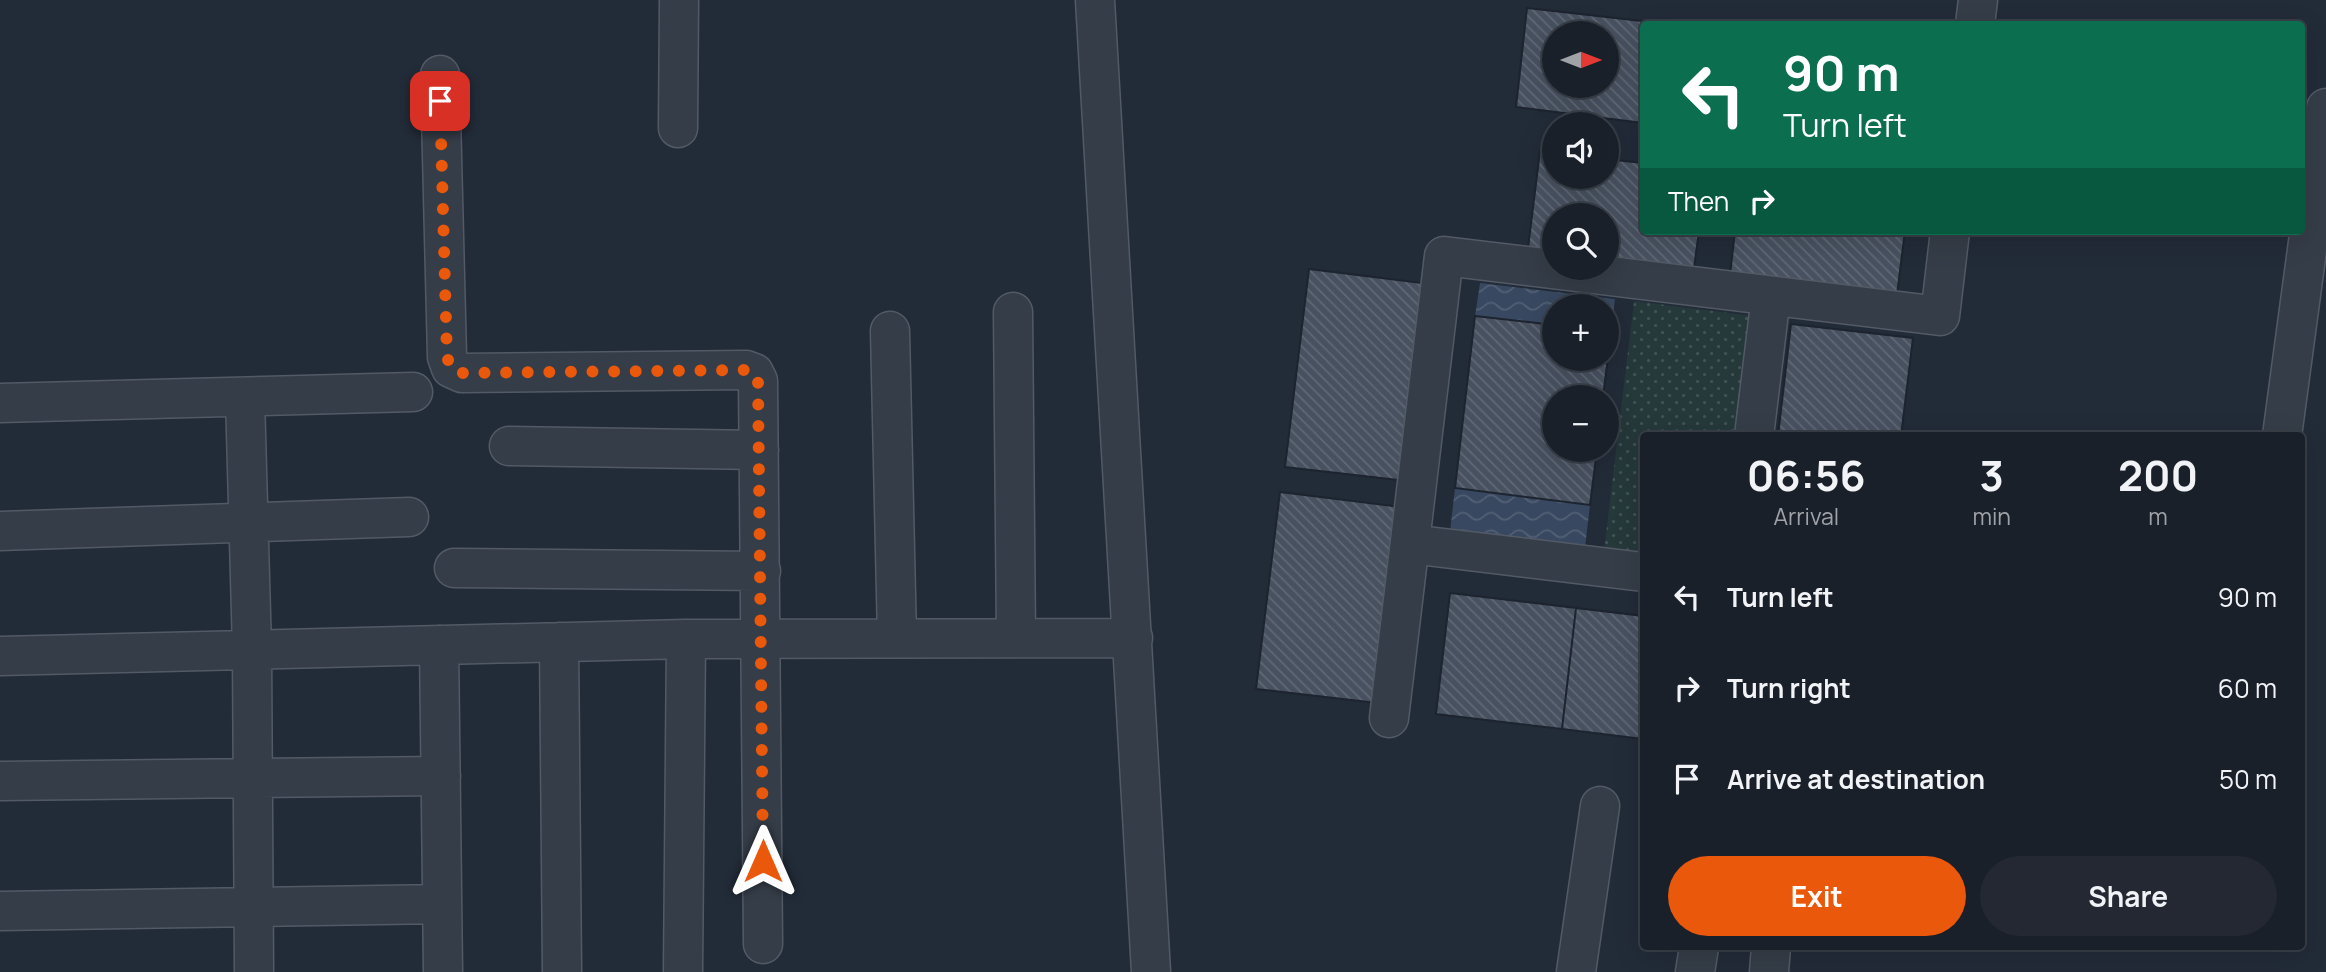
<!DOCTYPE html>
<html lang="en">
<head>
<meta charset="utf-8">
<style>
	:root { --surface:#1a202a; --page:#232832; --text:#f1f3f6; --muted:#9fa3a8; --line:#383e47; --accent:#ea580c }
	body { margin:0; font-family:Manrope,sans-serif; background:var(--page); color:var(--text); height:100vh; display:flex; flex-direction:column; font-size:26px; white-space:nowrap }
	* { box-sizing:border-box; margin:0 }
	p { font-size:23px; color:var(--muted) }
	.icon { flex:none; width:38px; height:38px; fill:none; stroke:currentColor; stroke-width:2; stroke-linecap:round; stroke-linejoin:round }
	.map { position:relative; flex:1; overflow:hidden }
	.drawer { position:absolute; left:1640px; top:432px; width:665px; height:518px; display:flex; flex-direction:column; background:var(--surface); border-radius:7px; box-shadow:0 7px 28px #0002,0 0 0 2px var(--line) }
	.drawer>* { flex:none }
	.top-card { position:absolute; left:1640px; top:21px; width:665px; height:214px; border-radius:7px; box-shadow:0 7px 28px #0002,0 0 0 2px var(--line); background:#0b6e4f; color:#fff; overflow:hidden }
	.needle { width:46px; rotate:90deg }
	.controls { position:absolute; left:1542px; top:21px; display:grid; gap:14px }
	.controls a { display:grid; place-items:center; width:77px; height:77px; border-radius:50%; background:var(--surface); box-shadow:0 7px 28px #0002,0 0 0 2px var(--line); font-size:35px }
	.pin { position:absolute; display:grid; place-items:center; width:60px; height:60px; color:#fff; margin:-30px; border-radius:14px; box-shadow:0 4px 10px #0006 }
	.me { position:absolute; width:77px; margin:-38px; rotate:0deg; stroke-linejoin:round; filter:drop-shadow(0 0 5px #0008) }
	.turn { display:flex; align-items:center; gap:24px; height:147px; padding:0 28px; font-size:32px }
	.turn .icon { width:91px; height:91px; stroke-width:2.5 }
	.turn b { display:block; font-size:49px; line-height:60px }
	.then { display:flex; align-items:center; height:66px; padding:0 28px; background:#0003; gap:14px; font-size:26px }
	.eta { display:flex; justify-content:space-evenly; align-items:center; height:119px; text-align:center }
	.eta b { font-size:42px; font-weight:700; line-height:49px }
	.primary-button { display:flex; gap:14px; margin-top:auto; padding:14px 28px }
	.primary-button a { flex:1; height:80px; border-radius:42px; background:var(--accent); color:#fff; font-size:28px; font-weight:700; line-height:80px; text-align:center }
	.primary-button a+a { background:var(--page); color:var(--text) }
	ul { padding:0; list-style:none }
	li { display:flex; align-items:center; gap:21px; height:91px; padding:0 28px }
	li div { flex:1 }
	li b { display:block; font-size:26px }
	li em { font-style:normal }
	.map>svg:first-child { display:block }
	.park { fill:url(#park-dots) }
	.water { fill:url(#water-waves) }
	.building { fill:url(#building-back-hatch); stroke:#1d242f; stroke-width:2; fill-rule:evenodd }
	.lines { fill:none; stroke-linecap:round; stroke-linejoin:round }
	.minor-casing { stroke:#535a66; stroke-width:41 }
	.minor { stroke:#353d48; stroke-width:38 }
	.route { stroke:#ea580c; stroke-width:12; stroke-dasharray:0 21.6 }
</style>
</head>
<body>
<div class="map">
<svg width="2326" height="972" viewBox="0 0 2326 972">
	<defs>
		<pattern id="park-dots" width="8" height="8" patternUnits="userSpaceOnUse" patternTransform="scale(1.75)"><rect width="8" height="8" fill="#25383a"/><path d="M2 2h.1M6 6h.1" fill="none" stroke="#425355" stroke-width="1.8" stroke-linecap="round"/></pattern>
		<pattern id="water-waves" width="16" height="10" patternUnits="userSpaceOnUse" patternTransform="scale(1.75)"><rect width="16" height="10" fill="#384860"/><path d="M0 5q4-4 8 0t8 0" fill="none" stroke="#526075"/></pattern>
		<pattern id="building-back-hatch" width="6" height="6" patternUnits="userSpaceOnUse" patternTransform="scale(1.75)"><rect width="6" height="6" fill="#485160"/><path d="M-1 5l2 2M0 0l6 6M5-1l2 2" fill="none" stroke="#606875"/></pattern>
	</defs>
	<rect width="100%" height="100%" fill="#222b38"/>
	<path class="park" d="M1634,301l118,15 -15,120h-94v120l-39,-5z"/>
	<path class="water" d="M1480,283l135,16 -4,33 -4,-1 -1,-25h-52v19l-79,-9z
		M1455,488l135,17 -5,43 -135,-16z"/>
	<path class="building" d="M1527,8l141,16h-25v99l-127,-16zM1554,33h52v53h-52z
		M1540,151l14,2v24h52v-18l37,4v68h56l-5,37 -88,-10v-43h-52v36l-26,-3z
		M1735,231h170l-8,64 -167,-20z
		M1309,269l121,15 -23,197 -122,-14z
		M1475,316l79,9v34h52v-28l5,1 -8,65h-49v53h43l-7,55 -135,-17z
		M1791,324l122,14 -12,98h-123z
		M1280,492l121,15 -24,196 -121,-14z
		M1450,593l126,15 -14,121 -126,-15z
		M1576,608l67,8v123l-81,-10z"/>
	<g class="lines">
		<g class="minor-casing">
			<path id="minor" d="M1095,0l56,972
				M1975,24l3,-24
				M440,75l7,282 4,11 11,5 284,-3 8,3 4,8 5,563
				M678,128l1,-128
				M1013,312l3,326
				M890,331l7,307
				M245,397l7,253 2,322
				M0,403l413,-11
				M1754,436l17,-140
				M2282,436l44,-328
				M509,446l250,4
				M0,531l409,-14
				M1410,544l233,28
				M454,568l307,3
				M559,642l3,330
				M439,645l4,327
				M0,656l686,-17 447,-1
				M1389,718l55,-462 496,60 10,-85
				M0,781l441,-5
				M0,911l442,-7
				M683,972l3,-333
				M1576,972l24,-166
				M1695,972l4,-25
				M1769,972l2,-25"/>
		</g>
		<use href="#minor" class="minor"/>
	</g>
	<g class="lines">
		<path class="route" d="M440,101l7,256 4,11 11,5 284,-3 8,3 4,8 5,480"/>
	</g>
</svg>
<div class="controls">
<a><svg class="needle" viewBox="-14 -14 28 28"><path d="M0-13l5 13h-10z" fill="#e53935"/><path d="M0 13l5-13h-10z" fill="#9fa3a8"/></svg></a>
<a><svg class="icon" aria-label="sound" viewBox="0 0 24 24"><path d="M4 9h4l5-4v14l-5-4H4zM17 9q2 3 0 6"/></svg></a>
<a><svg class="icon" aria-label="search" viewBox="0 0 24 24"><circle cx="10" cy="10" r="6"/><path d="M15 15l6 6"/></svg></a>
<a>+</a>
<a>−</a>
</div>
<div class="pin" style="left:440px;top:101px;background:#d93025"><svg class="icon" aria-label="arrive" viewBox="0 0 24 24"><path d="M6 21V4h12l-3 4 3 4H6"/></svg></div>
<svg class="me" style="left:763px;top:861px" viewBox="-20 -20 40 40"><path d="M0-17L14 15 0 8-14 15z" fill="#ea580c" stroke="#fff" stroke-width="4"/></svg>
<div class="top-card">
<div class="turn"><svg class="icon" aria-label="left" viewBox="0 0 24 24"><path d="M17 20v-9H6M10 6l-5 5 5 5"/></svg><div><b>90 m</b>Turn left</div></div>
<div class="then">Then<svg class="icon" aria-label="right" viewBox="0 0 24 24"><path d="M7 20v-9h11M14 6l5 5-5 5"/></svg></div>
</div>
<section class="drawer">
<div class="eta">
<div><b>06:56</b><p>Arrival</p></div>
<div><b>3</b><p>min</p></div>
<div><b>200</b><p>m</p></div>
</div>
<ul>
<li><svg class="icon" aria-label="left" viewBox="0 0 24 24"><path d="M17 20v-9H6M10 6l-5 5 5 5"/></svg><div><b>Turn left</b></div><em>90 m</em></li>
<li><svg class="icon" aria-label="right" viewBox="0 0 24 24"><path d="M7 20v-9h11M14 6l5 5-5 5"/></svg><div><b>Turn right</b></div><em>60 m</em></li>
<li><svg class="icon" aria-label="arrive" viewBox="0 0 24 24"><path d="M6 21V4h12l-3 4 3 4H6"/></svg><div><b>Arrive at destination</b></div><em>50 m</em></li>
</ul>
<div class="primary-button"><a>Exit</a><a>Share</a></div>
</section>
</div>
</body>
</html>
